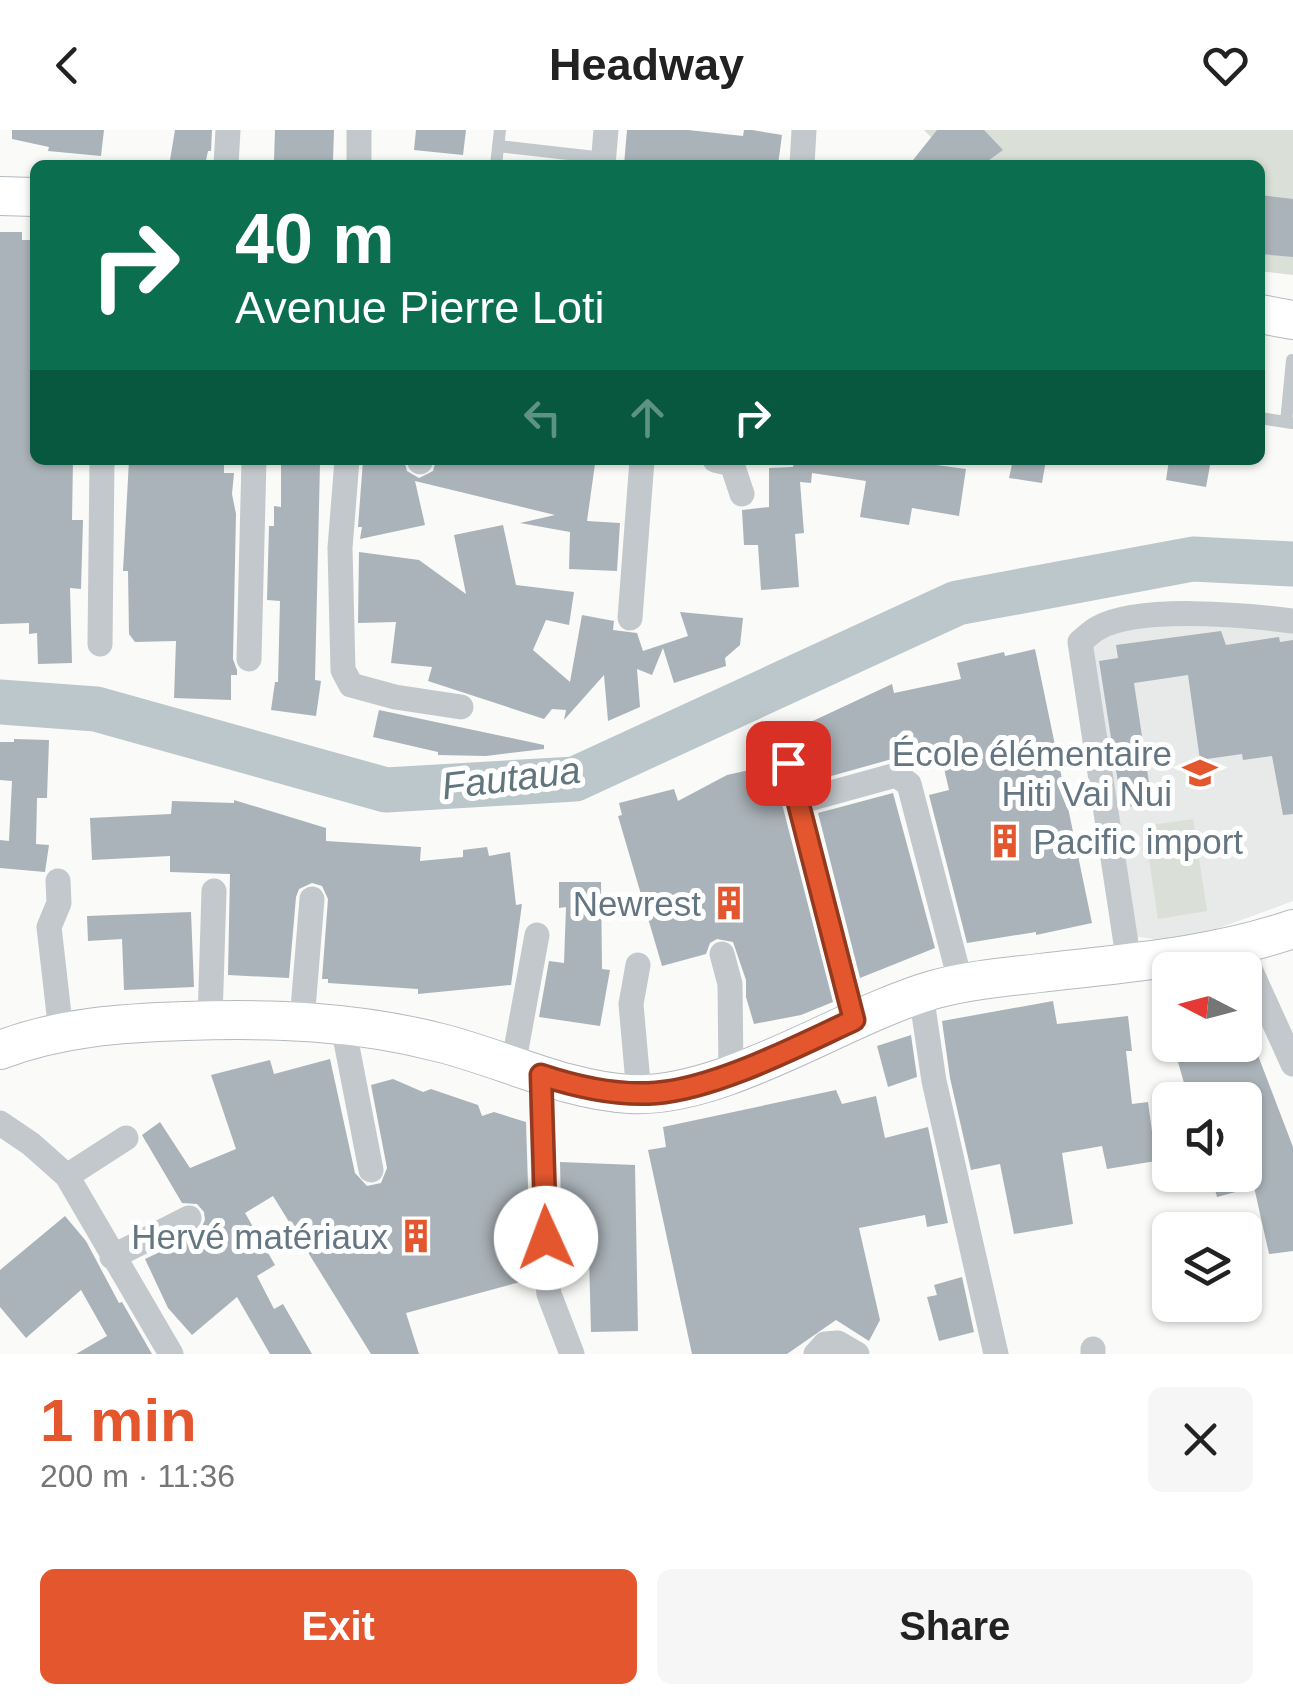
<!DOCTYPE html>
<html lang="en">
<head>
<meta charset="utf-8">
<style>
	:root { --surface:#fff; --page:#f6f6f6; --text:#222; --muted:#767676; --accent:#e4572e }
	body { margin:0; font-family:Helvetica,sans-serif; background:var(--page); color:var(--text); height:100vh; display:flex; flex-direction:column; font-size:38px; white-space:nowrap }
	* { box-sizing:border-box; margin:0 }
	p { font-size:32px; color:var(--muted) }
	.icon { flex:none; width:55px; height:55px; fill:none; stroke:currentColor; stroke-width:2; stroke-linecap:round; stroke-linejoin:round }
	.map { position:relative; height:1224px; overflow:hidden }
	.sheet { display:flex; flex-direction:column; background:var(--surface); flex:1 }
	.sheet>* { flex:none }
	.hud { position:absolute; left:30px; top:30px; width:1235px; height:305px; border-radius:15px; box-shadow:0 2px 8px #0004; background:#0b6e4f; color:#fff; overflow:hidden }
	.needle { width:65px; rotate:276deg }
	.tools { position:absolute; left:1152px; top:822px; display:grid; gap:20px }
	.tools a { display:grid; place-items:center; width:110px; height:110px; border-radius:15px; background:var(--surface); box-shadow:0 2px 8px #0004; font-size:50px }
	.pin { position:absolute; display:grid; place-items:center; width:85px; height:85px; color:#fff; margin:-42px; border-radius:20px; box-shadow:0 5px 15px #0006 }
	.me { position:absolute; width:110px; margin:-55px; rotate:358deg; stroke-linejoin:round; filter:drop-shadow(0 0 8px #0008) }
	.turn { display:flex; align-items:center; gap:35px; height:210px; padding:0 40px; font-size:45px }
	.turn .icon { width:130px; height:130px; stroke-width:2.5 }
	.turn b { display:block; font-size:70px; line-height:85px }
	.lanes { display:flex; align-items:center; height:95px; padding:0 40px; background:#0003; justify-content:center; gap:50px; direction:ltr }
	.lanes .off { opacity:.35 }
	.round { display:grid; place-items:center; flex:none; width:105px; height:105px; border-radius:15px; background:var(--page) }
	.overview { display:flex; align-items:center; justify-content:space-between; height:170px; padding:0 40px }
	h1 { font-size:60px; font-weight:700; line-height:75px; color:var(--accent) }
	.action { display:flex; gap:20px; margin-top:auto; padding:20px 40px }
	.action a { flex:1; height:115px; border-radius:15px; background:var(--accent); color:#fff; font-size:40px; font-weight:700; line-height:115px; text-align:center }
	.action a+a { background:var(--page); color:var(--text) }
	header { display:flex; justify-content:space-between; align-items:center; height:130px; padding:0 40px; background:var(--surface); font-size:45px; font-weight:700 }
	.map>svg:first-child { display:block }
	.built { fill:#e8e9e9 }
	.green { fill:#dadfd7 }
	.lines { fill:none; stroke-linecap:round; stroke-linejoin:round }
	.river { stroke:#bbc7cb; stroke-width:45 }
	.building { fill:#aab3b9 }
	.secondary-casing { stroke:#b3babf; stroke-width:40 }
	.lane { stroke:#c3c8cc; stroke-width:12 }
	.street { stroke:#c3c8cc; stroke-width:25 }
	.secondary { stroke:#fff; stroke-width:38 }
	.route-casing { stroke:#94391e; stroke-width:25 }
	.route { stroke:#e4572e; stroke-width:18 }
	.labels { text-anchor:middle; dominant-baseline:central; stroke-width:10; stroke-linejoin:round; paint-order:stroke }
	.poi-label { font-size:35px; fill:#657683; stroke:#fff; text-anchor:end }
	.water-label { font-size:38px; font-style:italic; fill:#60757c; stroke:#fff }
</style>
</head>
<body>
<header><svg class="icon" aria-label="back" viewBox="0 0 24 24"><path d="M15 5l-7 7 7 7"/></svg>Headway<svg class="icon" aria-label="heart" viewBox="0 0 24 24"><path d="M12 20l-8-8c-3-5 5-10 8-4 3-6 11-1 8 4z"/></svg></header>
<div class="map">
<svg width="1293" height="1224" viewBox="0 0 1293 1224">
	<rect width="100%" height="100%" fill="#fafaf8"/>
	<path class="built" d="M1202,492l91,7v272l-93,34 -39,5 -29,-4 -45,-291 31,-16z"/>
	<path class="green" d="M924,0h369v145l-33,-4v-106h-302z
		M1193,689l14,92 -49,8 -14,-93z"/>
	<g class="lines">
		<path class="river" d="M0,572l96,7 290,81 189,-11 382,-176 236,-44 100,5"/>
	</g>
	<path class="building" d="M12,0h92l-3,26 -53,-5 1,-4 -37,-8z
		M175,0h37l-1,21h-3l-3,14 -35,-5z
		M275,0h59l-1,31 -59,-1z
		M416,0h50l-3,25 -49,-5z
		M627,0h61l55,6 1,-6h8l30,5 -4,30h-154z
		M937,0h47l19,20 -21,15h-73z
		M1260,65l33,4v58l-33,-3z
		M0,102h22v8h13v220h38l-1,60h11l-2,69 -11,-1 2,75 -34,1 -1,-31 -8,1v-11l-29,1z
		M129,330h95v13h10l-2,21 4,20 -3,145 4,11v5h-6v25l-57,-2 2,-57 -41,1 -6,-8 -1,-63h-5z
		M363,330h41l3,11 12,7 14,-7 3,-11h127l32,4 -8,57 33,2 -3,48 -48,-2 1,-37 -50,-9 35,-8 -140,-34 10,44 -65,14 2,-12h-4z
		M794,330h105l67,9 -7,47 -47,-8 -3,17 -49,-8 6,-36 -54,-8 -1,10 -11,-1 4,51 -9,1 4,53 -38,3 -3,-45h-14l-2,-35 27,-3v-39l24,-1z
		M1013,330h33l-4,23 -33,-5z
		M1169,330h42l-5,27 -40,-7z
		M281,332l39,2 -5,216 6,1 -5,35 -45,-6 4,-28h3l2,-81 -13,-1 2,-74h5v-20l7,1z
		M503,395l13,60 58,7 -5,33 -23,-5 -13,30 37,32 12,-67 32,6 -1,9 24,3 6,18 45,-15 -8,-24 63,6 -3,27 -15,13 1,8 -52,17 -11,-35 -11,27 -15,-6 3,38 -32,14 -4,-46 -40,45 2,-10 -14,-1 -8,10 -116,-38 4,-14 -41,-4 5,-41 -38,1 1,-71 60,8 47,34 -12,-59z
		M1221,501l5,14 53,-8 1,5 13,-2v174l-10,1 -11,-59 -29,4 -1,-6 -42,6 -12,-85 -54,8 18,120 -30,5 -23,-147 19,-3 -2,-13z
		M1035,519l57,274 -56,12v-3l-69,11 -38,-148 20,-5 -9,-39 -36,10 -12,-2 -82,23 -7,-24 -12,-11 -4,-14 105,-49 2,9 67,-14 -4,-16 47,-11 1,4z
		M379,580l165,35v4l-58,7 -48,-1v-3l-65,-15z
		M14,609l35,1 -2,58h-10l-1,46 13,1 -4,27 -45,-4v-28l9,1 3,-60 -12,-1v-38h14z
		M772,635l61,237 -32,13 -47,9 -8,-27v-17l-13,-38 -16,-3 -7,4 -4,11 -44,12 -44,-150 4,-1 -3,-12 55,-14 4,12 49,-26z
		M893,663l42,155 -75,30 -42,-165z
		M234,670l92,28v13l95,6 -1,14 43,-4v-7l24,-3 2,9 21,-4 6,53 6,-1 -11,81 -93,9v-5l-90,-6v-4h-6l6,-80 -6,-13 -10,-3 -13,6 -3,8 -7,81 -61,-3 2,-101 -60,-2v-16l-78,4 -2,-42 81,-4 1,-13 62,2z
		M559,752h42l1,87 8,1 -10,56 -61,-9 10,-56 15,2 2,-56 -7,1z
		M191,782l3,75 -70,3 -2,-51 -34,2 -1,-25z
		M1053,871l4,23 71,-8 4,35h-6l6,53 16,-2 8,59 -49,8 -5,-23 -40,7 11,71 -59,10 -14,-70 -29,6 -21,-92 -8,-57z
		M911,905l6,42 -29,10 -11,-41z
		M1173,915h81l39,102v104l-24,3 -15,-67 -37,10 -6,-22h34v-75h-56z
		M330,929l25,114 12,13 14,-3 6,-15 -16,-83 22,-6 30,13 8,-3 47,16 4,11 12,-4 32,10 5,157 -125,34 13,41h-48l-98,-158 -28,17 30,52 -18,11 17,33 9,-5 29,50h-42l-33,-57 -45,38 -24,-27 -23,-49 53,-25 7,-14 -1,-8 -7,-8 -15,-1 -40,-68 18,-13 30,46 46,-19 -25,-74 59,-15 4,14z
		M836,960l6,14 34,-8 9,42 43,-11 20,96 -21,4 -2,-12 -66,13 21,92 -11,21 -33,-21 -49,34h-95l-44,-204 18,-3 -3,-20z
		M560,1032l75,3 3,166 -47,1 -2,-76 -27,-1z
		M65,1086l21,25 33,62 3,-1 30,52h-76l31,-18 -26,-46 -55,48 -26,-31v-37z
		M962,1147l12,55 -35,9 -12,-44 10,-2 -3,-10z"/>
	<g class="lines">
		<g class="secondary-casing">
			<path id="secondary" d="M0,66l35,1
				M1260,184l33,6
				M0,920c60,-23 122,-27 186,-29 85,-3 171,0 255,22 63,16 123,47 189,51 95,5 213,-79 306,-105 34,-9 69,-12 104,-16 85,-10 171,-16 253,-44"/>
		</g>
		<path class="lane" d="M498,16l106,12
			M496,35l4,-35
			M1260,288l32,5
			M1286,292l6,-62"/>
		<path class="street" d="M226,35l2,-35
			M359,35v-35
			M603,35l3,-35
			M802,35l2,-35
			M347,330l-7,88 3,122 8,15 44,12 66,10
			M715,330l17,4 10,30
			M420,332v-2
			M630,488l12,-158
			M100,514l2,-184
			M249,529l5,-199
			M788,633l66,257
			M798,672l98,-27 13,9 52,200
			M58,751l1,22 -10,24 12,105
			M1239,815l54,119
			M722,824l8,30 1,89
			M1129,833l-49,-321c5,-4 12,-11 18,-14 41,-23 148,-13 195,-7
			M638,835l-7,39 8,90
			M921,864l13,87 62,273
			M210,890l4,-129
			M302,891l10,-122
			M343,896l28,144
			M513,936l24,-131
			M541,945l5,193 3,26 23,60
			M0,993l31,21 36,32 104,178
			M67,1046l59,-38
			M112,1127l77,-39
			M816,1224l9,-10 13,-1 19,11
			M1093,1224v-5"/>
		<use href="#secondary" class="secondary"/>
	</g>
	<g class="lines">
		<g class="route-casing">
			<path id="route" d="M546,1108l-5,-163c36,12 77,21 115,18 61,-5 142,-47 198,-73l-66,-257"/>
		</g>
		<use href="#route" class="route"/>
	</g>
	<defs>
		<g id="school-bare" transform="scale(2.7)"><path d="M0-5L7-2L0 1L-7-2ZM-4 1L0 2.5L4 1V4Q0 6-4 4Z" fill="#e4572e" stroke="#fff" stroke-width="2.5" paint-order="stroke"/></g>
		<g id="building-bare" transform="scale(2.7)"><path d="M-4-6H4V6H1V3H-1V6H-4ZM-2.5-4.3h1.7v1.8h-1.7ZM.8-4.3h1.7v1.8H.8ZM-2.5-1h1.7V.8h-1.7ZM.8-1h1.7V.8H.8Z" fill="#e4572e" stroke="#fff" stroke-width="2.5" paint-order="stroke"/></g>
	</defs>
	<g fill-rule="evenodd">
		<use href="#school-bare" x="1200" y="643"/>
		<use href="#building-bare" x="1005" y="711"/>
		<use href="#building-bare" x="729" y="773"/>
		<use href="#building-bare" x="416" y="1106"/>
	</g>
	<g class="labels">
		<g class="poi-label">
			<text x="1172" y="623">École élémentaire<tspan x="1172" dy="40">Hiti Vai Nui</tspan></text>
			<text x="1033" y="711" text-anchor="start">Pacific import</text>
			<text x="701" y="773">Newrest</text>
			<text x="388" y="1106">Hervé matériaux</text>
		</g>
		<g class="water-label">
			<text transform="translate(511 648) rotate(-7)">Fautaua</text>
		</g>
	</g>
</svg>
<div class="tools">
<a><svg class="needle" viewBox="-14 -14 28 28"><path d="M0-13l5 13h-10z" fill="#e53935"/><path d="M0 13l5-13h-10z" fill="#767676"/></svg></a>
<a><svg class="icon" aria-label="sound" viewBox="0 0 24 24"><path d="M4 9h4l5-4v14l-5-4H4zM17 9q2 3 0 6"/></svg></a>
<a><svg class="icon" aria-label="layers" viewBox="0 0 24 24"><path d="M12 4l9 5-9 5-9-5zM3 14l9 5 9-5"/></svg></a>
</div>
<div class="pin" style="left:788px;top:633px;background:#d93025"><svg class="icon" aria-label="arrive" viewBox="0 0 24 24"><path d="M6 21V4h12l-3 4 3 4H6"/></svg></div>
<svg class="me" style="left:546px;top:1108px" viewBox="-20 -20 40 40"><circle r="19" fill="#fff"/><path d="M0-13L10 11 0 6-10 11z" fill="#e4572e"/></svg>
<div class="hud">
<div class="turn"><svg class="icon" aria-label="right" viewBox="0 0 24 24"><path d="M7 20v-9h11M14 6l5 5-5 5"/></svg><div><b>40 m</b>Avenue Pierre Loti</div></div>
<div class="lanes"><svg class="icon off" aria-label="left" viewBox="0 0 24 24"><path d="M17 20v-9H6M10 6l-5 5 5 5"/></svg><svg class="icon off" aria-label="ahead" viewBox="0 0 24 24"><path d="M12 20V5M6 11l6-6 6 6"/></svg><svg class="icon" aria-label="right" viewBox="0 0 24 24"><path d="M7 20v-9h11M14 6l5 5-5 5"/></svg></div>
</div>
</div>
<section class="sheet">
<div class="overview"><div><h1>1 min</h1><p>200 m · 11:36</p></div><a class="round"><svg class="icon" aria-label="close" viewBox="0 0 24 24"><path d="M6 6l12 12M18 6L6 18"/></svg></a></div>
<div class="action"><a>Exit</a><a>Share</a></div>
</section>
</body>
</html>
